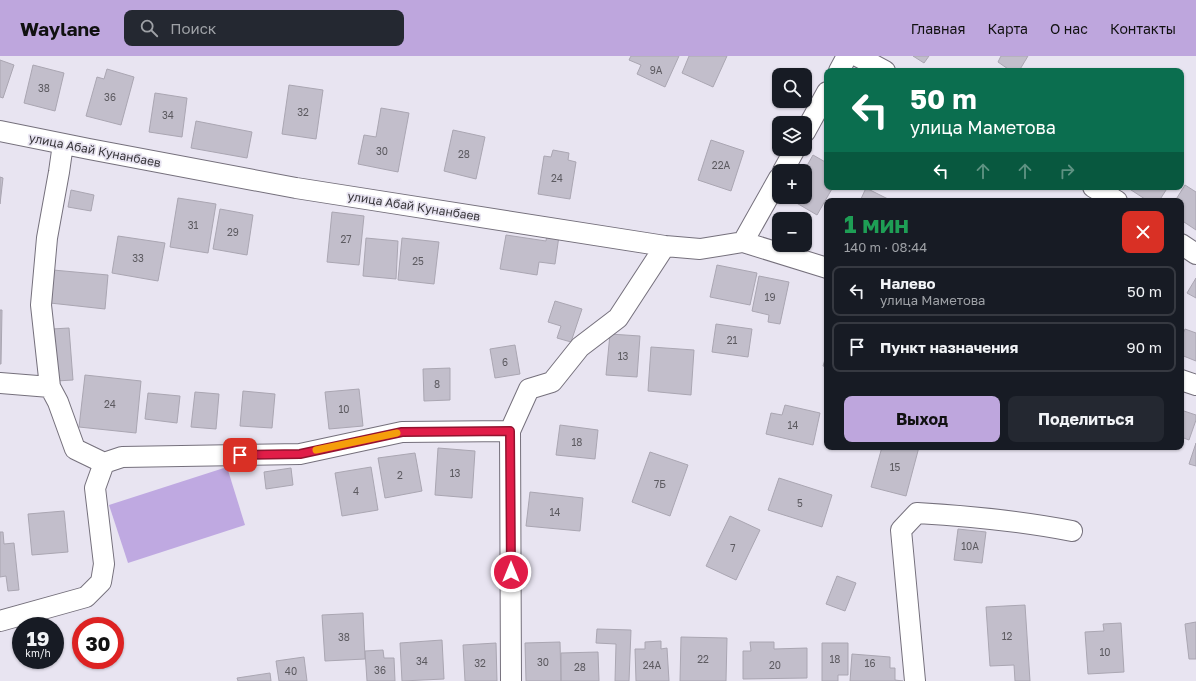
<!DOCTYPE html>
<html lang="ru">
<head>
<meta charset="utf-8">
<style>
	:root { --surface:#171b24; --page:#242831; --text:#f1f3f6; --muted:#9ea1a6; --line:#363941; --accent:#bea6dd }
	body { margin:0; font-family:"Golos Text",sans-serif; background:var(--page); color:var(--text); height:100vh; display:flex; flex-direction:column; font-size:15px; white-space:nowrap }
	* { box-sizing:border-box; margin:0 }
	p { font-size:13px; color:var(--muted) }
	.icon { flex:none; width:22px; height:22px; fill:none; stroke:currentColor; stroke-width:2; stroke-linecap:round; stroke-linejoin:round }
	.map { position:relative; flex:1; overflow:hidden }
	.drawer { position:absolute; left:824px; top:142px; width:360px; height:252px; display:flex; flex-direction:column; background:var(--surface); border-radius:8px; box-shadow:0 1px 3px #0004 }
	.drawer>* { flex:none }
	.banner { position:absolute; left:824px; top:12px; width:360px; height:122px; border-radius:8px; box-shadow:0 1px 3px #0004; background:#0b6e4f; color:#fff; overflow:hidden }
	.tools { position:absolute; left:772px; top:12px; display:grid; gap:8px }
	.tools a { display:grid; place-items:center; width:40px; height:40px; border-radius:8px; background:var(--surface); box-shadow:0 1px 3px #0004; font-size:20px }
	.speed { position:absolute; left:12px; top:561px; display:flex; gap:8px; font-size:20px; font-weight:700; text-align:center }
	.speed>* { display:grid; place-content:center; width:52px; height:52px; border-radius:50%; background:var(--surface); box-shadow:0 1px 3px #0004; line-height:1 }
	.speed small { font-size:10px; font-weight:400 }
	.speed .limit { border:6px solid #d22; background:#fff; color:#111 }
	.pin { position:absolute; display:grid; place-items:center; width:34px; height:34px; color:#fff; margin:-17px; border-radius:8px; box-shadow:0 2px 6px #0006 }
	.me { position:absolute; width:44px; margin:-22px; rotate:0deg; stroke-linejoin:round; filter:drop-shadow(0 0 3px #0008) }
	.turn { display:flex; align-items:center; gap:14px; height:84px; padding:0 20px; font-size:18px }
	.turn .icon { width:52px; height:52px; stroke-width:2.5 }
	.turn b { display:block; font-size:28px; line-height:34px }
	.lanes { display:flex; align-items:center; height:38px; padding:0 20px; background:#0003; justify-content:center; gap:20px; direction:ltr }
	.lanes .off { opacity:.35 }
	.round { display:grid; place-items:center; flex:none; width:42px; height:42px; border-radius:8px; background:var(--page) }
	.summary { display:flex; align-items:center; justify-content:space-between; height:68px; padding:0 20px }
	h1 { font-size:24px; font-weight:700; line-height:30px; color:#1e9e55 }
	.cta { display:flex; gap:8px; margin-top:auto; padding:8px 20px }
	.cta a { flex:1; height:46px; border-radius:8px; background:var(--accent); color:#111; font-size:16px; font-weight:700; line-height:46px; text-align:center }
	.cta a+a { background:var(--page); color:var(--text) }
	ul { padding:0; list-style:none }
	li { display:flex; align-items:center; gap:12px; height:50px; margin:0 8px 6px; padding:0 12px; border:2px solid var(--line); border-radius:8px }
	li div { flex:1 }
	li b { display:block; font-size:15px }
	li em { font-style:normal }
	header { display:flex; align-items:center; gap:24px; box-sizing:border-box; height:56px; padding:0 20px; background:var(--accent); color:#111 }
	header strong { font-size:19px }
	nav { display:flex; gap:22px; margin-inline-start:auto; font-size:14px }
	.search { width:280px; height:36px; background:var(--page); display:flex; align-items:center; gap:10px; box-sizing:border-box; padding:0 14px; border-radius:8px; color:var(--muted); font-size:15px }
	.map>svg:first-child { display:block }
	.green { fill:#bfa9e1 }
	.building { fill:#c2becb; stroke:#aaa6b2 }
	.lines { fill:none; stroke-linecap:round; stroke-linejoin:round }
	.minor-casing { stroke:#75707c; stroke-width:22 }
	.minor { stroke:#fff; stroke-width:20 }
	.route-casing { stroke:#92132f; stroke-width:10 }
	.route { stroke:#e11d48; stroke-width:7 }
	.slow { stroke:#f59e0b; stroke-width:7 }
	.labels { text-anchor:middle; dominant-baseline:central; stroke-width:3.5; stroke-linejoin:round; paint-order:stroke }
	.number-label { font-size:10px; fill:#5c5a60 }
	.street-label { font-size:12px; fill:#3a383d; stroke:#e8e4f1 }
</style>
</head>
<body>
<header>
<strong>Waylane</strong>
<div class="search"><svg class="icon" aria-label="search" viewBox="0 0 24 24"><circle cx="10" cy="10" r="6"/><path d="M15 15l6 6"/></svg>Поиск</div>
<nav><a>Главная</a><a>Карта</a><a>О нас</a><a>Контакты</a></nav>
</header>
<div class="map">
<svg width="1196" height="625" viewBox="0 0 1196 625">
	<rect width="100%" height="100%" fill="#e8e4f1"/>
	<path class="green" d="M227,411l18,58 -117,38 -19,-58z"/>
	<path class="building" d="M631,0h48l-14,31 -28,-13 4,-9 -12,-5z
		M689,0h38l-14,31 -31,-14z
		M913,0h16l-5,7z
		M1001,0h27l-9,15h-8l-13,-9z
		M0,4l14,5 -11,33 -3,-1z
		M33,9l31,8 -9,38 -31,-8z
		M107,13l27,8 -13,48 -35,-9 11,-39 7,2z
		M289,29l34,5 -7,49 -34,-5z
		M155,37l32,5 -5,39 -33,-5z
		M381,52l28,5 -11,59 -40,-8 6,-29 12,2z
		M196,65l56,11 -5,26 -56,-10z
		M453,74l32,7 -9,42 -32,-8z
		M711,84l33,11 -13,40 -33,-11z
		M553,94l16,3 -1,7 8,2 -6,37 -32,-5 6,-38 7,1z
		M813,99l14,8v24h6l-16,28 -29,-17 17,-1v-26h-1z
		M0,121l3,1 -3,26z
		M1185,129l11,7v38l-15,-10v-19h-6z
		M1128,131h40l-9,14h-11l-20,-13z
		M866,132l26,13h-32z
		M71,134l23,5 -3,16 -23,-4z
		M178,142l38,6 -8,49 -38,-6z
		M220,153l33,6 -6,40 -34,-6z
		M332,156l32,4 -5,49 -32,-3z
		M547,178l12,2 -4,28 -16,-2 -2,13 -37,-6 6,-34 40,6z
		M118,180l47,7 -7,38 -46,-8z
		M366,182l32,3 -2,38 -33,-3z
		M402,182l37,4 -5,42 -36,-4z
		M717,209l40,8 -7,32 -40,-8z
		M53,214l55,5 -3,34 -55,-6z
		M759,220l30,6 -9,42 -12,-2 1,-7 -17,-4z
		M1196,222v20l-9,-5z
		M555,245l27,8 -11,33 -14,-4 4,-12 -13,-4z
		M0,254h2l-1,54h-1z
		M716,268l36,5 -4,28 -36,-5z
		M69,272l4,52 -17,1 -4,-52z
		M1185,273l11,4v28l-15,-6v-16z
		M610,278l30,2 -3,41 -31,-2z
		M515,289l5,29 -25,4 -5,-29z
		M651,291l43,3 -3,45 -43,-4z
		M827,297v14l-4,-1z
		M450,312v32l-26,1 -1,-32z
		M85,319l56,6 -5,52 -57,-6z
		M359,333l4,37 -34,3 -4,-37z
		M243,335l32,3 -3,34 -32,-2z
		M195,336l24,2 -3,35 -25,-2z
		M148,337l32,3 -3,27 -32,-4z
		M785,349l35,8 -7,32 -47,-11 5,-21 11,2z
		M1181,354l15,5v5l-7,20 -8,-3z
		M560,369l38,5 -3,29 -39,-4z
		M1196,387v23l-7,-2z
		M882,391h37l-13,49 -35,-9z
		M438,392l37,3 -3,47 -37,-3z
		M650,396l38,13 -18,51 -38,-14z
		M415,397l7,38 -37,7 -7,-40z
		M371,411l7,43 -36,6 -7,-43z
		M291,412l2,17 -27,4 -2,-17z
		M779,422l53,17 -10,32 -54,-17z
		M530,436l53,6 -3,33 -54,-5z
		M64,455l4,41 -36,3 -4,-41z
		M730,460l30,14 -24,50 -30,-14z
		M958,473l28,3 -4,31 -28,-3z
		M0,476h3l1,12 10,-1 5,47 -11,1 -2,-15 -6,1z
		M837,520l19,7 -11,28 -19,-7z
		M1025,549l5,76h-15l-1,-16 -24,1 -4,-59z
		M363,557l2,46 -40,2 -3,-46z
		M1196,566v37h-7l-4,-35z
		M1121,567l3,49 -36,2 -3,-42 19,-1 -1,-7z
		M597,573l34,1 -2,51h-14l1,-37 -20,-1z
		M681,581l46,1 -1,43h-46z
		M442,584l2,39 -42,2 -2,-38z
		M661,585v8l6,-1 2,33h-33l-1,-32h10v-7z
		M560,586l1,39h-35l-1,-38z
		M750,586h24v7l33,-1v30l-64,1v-28h8z
		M496,587l1,38h-32l-2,-36z
		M822,587h26v32h-10v6h-16z
		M383,594l1,8h10l1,23h-28l-2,-30z
		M598,596l1,29h-38v-28z
		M852,598l38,3v11h5v12l8,1h-53z
		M304,601l3,24h-28l-3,-20z
		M270,617l1,8h-33l-1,-3z"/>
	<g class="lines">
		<g class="minor-casing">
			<path id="minor" d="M857,0l28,15
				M839,15l8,-15
				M0,75l89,18 207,39 369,58 35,3 43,-7 84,26
				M805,76l22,-40
				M63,88l-4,28 -12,66 -6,67 9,82 8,15 17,47 29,14
				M783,115l12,-22
				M1093,131l24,14
				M743,186l36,-64
				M1181,188l15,10
				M1181,324l15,5
				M0,327l50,4
				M0,565l86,-24 15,-15 3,-18 -9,-76 9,-25 18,-6 178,-3 102,-22 108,-1
				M511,625l-1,-250 19,-42 23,-7 28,-35 38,-29 47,-72
				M915,625l-14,-151 16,-17c52,3 104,8 155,18"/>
		</g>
		<use href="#minor" class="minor"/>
	</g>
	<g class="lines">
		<g class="route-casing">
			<path id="route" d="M240,399l60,-1 102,-22 108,-1 1,141"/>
		</g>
		<use href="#route" class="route"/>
		<path class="slow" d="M316,394l81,-17"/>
	</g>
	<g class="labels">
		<g class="number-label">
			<text x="656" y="14">9А</text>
			<text x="44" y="32">38</text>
			<text x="110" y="41">36</text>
			<text x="303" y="56">32</text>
			<text x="168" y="59">34</text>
			<text x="382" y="95">30</text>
			<text x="464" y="98">28</text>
			<text x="721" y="109">22А</text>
			<text x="557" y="122">24</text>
			<text x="193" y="169">31</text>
			<text x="233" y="176">29</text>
			<text x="346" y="183">27</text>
			<text x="138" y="202">33</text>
			<text x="418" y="205">25</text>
			<text x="770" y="241">19</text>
			<text x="732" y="284">21</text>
			<text x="623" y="300">13</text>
			<text x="505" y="306">6</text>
			<text x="437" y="328">8</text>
			<text x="110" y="348">24</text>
			<text x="344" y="353">10</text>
			<text x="793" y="369">14</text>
			<text x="577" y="386">18</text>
			<text x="895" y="411">15</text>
			<text x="455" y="417">13</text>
			<text x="400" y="419">2</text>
			<text x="660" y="428">7Б</text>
			<text x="356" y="435">4</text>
			<text x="800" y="447">5</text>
			<text x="555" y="456">14</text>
			<text x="970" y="490">10А</text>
			<text x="733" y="492">7</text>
			<text x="1007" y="580">12</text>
			<text x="344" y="581">38</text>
			<text x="1105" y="596">10</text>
			<text x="703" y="603">22</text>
			<text x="835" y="603">18</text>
			<text x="422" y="605">34</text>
			<text x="543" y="606">30</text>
			<text x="480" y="607">32</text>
			<text x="870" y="607">16</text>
			<text x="652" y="609">24А</text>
			<text x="775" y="609">20</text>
			<text x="580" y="611">28</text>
			<text x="380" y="614">36</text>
			<text x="291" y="615">40</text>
		</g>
		<g class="street-label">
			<text transform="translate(95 94) rotate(11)">улица Абай Кунанбаев</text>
			<text transform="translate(414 150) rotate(9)">улица Абай Кунанбаев</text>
		</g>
	</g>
</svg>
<div class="tools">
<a><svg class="icon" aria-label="search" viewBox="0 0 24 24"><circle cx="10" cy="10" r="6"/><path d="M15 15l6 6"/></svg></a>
<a><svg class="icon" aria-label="layers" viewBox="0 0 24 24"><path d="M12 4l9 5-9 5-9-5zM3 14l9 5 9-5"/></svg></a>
<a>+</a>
<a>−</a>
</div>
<div class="speed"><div>19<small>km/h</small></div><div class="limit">30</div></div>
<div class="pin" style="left:240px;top:399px;background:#d93025"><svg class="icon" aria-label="arrive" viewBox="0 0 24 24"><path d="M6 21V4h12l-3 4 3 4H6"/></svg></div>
<svg class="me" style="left:511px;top:516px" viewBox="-20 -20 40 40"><circle r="17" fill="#e11d48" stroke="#fff" stroke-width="3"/><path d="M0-11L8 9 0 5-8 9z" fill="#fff"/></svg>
<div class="banner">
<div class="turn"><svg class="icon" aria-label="left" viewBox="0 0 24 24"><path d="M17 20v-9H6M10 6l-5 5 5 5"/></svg><div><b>50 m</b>улица Маметова</div></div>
<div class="lanes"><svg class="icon" aria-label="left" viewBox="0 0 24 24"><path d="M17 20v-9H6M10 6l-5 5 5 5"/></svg><svg class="icon off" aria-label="ahead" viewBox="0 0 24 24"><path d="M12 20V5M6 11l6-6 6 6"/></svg><svg class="icon off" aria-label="ahead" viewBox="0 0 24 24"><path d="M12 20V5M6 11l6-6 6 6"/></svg><svg class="icon off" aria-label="right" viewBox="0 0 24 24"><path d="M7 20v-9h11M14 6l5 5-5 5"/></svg></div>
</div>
<section class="drawer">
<div class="summary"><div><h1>1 мин</h1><p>140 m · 08:44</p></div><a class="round" style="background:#d93025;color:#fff"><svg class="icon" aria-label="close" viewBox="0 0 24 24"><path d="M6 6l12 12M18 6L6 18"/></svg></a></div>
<ul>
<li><svg class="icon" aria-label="left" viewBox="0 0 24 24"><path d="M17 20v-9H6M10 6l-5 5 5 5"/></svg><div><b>Налево</b><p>улица Маметова</p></div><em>50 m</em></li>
<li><svg class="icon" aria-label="arrive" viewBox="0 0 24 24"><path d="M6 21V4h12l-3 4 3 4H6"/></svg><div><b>Пункт назначения</b></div><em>90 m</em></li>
</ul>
<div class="cta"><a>Выход</a><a>Поделиться</a></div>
</section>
</div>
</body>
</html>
